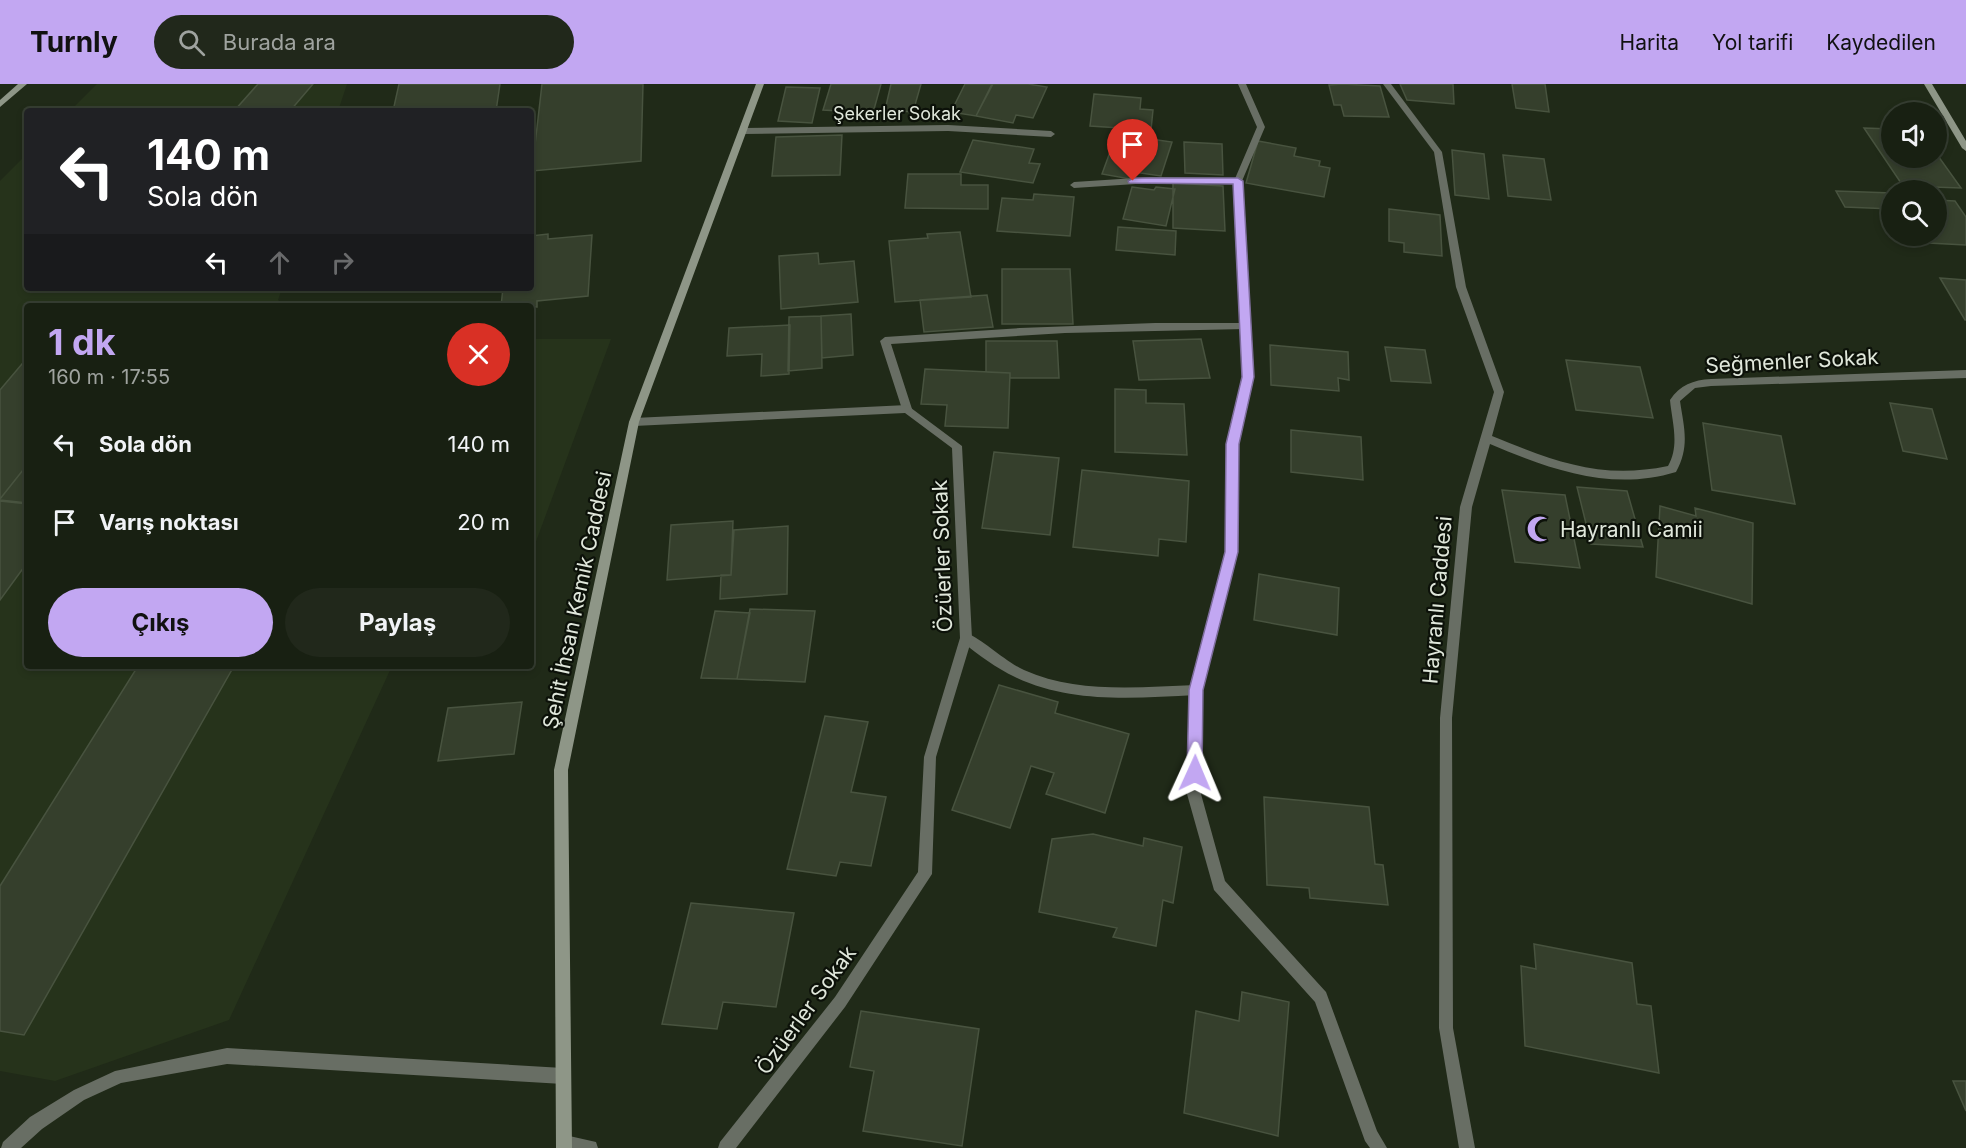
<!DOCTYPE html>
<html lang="tr">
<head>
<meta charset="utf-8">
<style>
	:root { --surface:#182012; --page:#21281b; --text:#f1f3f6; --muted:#9fa39f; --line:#363e32; --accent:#c2a7f2 }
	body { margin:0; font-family:Inter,sans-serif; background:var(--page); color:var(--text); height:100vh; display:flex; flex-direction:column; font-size:22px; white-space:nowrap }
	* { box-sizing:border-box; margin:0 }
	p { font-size:20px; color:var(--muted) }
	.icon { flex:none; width:33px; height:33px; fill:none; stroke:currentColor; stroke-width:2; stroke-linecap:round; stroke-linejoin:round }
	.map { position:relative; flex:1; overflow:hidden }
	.drawer { position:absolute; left:24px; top:219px; width:510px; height:366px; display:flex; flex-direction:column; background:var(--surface); border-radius:6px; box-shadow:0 3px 9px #0003,0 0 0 2px var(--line) }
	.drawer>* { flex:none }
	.guide { position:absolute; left:24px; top:24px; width:510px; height:183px; border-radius:6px; box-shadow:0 3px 9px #0003,0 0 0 2px var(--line); background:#202124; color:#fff; overflow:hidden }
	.tools { position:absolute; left:1881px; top:18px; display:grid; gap:12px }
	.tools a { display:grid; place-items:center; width:66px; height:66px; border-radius:50%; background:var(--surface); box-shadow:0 3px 9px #0003,0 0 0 2px var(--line); font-size:30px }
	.pin { position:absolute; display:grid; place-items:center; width:51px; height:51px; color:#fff; margin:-62px -26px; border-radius:50% 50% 50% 0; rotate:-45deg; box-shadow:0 0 6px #0007 }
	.pin .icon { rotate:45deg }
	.me { position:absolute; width:66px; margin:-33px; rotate:1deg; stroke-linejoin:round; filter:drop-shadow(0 0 4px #0008) }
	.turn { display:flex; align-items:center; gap:21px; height:126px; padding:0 24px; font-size:27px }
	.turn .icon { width:78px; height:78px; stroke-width:2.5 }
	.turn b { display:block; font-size:42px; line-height:51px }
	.lanes { display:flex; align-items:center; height:57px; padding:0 24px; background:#0003; justify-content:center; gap:30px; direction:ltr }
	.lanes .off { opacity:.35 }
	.round { display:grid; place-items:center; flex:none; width:63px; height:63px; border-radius:32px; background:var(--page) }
	.summary { display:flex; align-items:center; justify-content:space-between; height:102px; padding:0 24px }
	h1 { font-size:36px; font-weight:700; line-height:45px; color:var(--accent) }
	.action { display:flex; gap:12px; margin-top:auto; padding:12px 24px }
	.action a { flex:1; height:69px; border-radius:36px; background:var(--accent); color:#111; font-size:24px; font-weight:700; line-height:69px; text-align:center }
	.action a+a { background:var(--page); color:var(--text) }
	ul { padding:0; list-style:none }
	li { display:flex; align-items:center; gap:18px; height:78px; padding:0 24px }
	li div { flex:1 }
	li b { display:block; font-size:22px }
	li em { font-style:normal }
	header { display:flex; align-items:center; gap:36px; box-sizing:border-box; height:84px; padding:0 30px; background:var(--accent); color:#111 }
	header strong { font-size:28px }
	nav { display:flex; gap:33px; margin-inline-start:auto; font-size:21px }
	.search { width:420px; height:54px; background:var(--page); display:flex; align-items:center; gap:15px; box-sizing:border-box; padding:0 21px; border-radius:33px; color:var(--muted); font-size:22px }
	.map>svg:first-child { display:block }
	.built { fill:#26331b }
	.building { fill:#353f2c; stroke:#48533f; stroke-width:1.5 }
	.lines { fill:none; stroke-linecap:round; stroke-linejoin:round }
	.lane { fill:#686e64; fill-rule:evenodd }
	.street { fill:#686e64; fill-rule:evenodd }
	.secondary { fill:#8e9687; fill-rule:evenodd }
	.route { fill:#c2a7f2; stroke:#7e6d9d; stroke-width:1.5 }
	.labels { text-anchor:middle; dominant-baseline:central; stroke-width:4.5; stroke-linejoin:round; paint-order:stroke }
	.far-street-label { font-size:18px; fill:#e0e7db; stroke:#0c1109 }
	.street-label { font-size:21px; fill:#e0e7db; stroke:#0c1109 }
	.poi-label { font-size:21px; fill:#e0e7db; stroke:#0c1109; text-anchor:start }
</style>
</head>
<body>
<header>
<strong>Turnly</strong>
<div class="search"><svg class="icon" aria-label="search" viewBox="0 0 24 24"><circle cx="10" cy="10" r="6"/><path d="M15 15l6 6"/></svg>Burada ara</div>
<nav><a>Harita</a><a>Yol tarifi</a><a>Kaydedilen</a></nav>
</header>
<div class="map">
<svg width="1966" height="1064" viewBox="0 0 1966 1064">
	<rect width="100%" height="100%" fill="#202a18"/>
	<path class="built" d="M97,0h250l-9,27h-268z
		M27,70v134h255l-4,12 8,6h-259v360h365l-163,354 -174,61 -55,-10v-890z
		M531,255h80l-80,216z"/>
	<path class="building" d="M258,0h55l-23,27h-56z
		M399,0h101l-4,27h-103z
		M542,0h101l-2,77 -109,10z
		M831,0h50l-8,29 -50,-3z
		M891,0h30l-8,28 -28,-2z
		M965,0h27l-16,32 -25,-4z
		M993,0h35l19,3 -14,31 -17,-3 -3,8 -37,-7z
		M1342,0l38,2 9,31 -45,-1 -3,-11h-7l-5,-20z
		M1400,0h53l1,20 -47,-4z
		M1512,0h33l4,28 -33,-4z
		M786,3l34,1 -8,35 -34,-2z
		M1094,10l47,4 -1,11 13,1 -2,20 -61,-4z
		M1864,44l28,1v29h44v-5l25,35 -58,-2z
		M1117,49l27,5 -14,41 -28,-5z
		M842,51l-2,40 -68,1 4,-39z
		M1144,54l28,4 -11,34 -28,-4z
		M973,56l61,9 -5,14 11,1 -7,19 -73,-11z
		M1258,57l38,7 -2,8 26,5 -1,5 11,2 -6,29 -78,-14z
		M1184,58l38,2 1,31 -38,-2z
		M1452,66l32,4 5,45 -34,-4z
		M1503,71l41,4 7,41 -43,-4z
		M908,90h53v11h27v24l-83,-1z
		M1173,99l50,3 2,45 -52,-3z
		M1132,103l22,3 2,-3 19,2 -9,37 -43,-7z
		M1836,107l56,2v16l-47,-2z
		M1034,110l40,3 -4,39 -73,-5 5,-33 31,2z
		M1936,116l19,1 11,16v28l-57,-3 -4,-6h31z
		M1389,125l51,6 2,41 -38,-4v-9l-15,-2z
		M1118,143l58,4 -1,24 -59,-5z
		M960,148l11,65 -76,5 -6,-61 39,-3 -1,-4z
		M548,150v5l44,-4 -4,61 -51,5v6l-36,-1 2,-18h28v-52z
		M818,169l1,11 35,-3 4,41 -77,7 -2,-53z
		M1002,185h68l3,55h-71z
		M1940,194l26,2v40h-1z
		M987,211l6,32 -69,5 -4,-32z
		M851,230l2,41 -31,3 -1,-42z
		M821,232l1,52 -34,3 1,-54z
		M790,241l-1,49 -28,2 1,-22 -35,2 2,-28z
		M1201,255l9,39 -71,2 -6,-39z
		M986,257h71l2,37h-49v-5l-24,-1z
		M1270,261l78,7 1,28 -11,-2 1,13 -68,-6z
		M1385,263l40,3 6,33 -40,-2z
		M27,274v107l-27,34v-109z
		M1566,276l74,7 13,51 -77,-8z
		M925,285l85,4 -2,55 -63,-2 2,-21 -26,-1z
		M1115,305l31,1v13l38,1 3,51 -72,-3z
		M1890,319l42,6 15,50 -44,-8z
		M1703,339l78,13 14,68 -83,-14z
		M1291,346l70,7 2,43 -72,-8z
		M994,368l65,6 -9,77 -68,-7z
		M27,381v39l-27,-3v-2z
		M1082,386l107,11 -3,61 -27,-3 -1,17 -85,-9z
		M1577,403l50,4 16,56 -52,-3z
		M1502,406l63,5 15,73 -65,-6z
		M0,416l27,3v60l-27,37z
		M1660,422l36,10 -1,-8 58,15 -1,81 -96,-27z
		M733,437l-2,54 -64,5 4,-55z
		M788,442l-1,68 -67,5 1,-24h10l3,-45z
		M1259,490l80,14 -2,47 -83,-15z
		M750,525l65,2 -10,71 -68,-3z
		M715,527l35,2 -13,66 -36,-1z
		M138,582h96l-210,369 -24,-4v-145z
		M999,601l59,17 -3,11 74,21 -24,79 -59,-19 8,-21 -23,-7 -21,62 -58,-18z
		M522,618l-8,52 -76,7 10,-53z
		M825,632l43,6 -17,70 35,5 -15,69 -31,-4 -4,14 -49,-7z
		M1264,713l105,10 6,57 8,1 5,40 -78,-7 -1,-10 -42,-3z
		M1093,750l50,12 1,-8 38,9 -9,56 -10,-3 -7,46 -43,-9 4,-9 -78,-16 13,-73z
		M691,819l103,10 -18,94 -53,-5 -6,27 -55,-5z
		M1534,860l98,19 5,41 14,2 8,67 -134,-27 -4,-80 15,3z
		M1242,908l47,10 -11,134 -94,-23 12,-102 43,10z
		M861,927l118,18 -17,117 -99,-15 11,-60 -24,-4z
		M1953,997h13v30z"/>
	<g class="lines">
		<path class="lane" d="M1151,93l87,1 4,3 -4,3 -87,-1 -77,5 -4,-3 4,-3z
			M1155,239h90l5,3 -5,3 -180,4 -174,11 21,65 -5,4 -5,-4 -22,-68 5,-4 135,-9z
			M966,549c17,6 38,28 58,37 53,24 116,17 172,15l4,1 2,4 -2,4 -4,1c-61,3 -124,9 -181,-18 -19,-9 -36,-22 -53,-35l-2,-4 2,-4z
			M227,964l336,20 5,3 3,5 -3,5 -5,3 -336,-20 -106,19 -37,17 -42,29 -21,19h-20l2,-6 27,-25 44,-27 41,-19z"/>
		<path class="street" d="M1238,0h8l19,43 -23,54 11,196 -15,67v108l-36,138 -1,104 24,87 101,111 51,139 10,17h-17l-5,-7 -50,-139 -101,-112 -27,-96 3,-104 36,-138 2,-108 15,-67 -9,-196 23,-54z
			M1383,0h8l51,68 24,135 38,105 -12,44c62,25 108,44 176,30 12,-21 4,-44 2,-66 10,-15 23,-20 41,-21l255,-9v8l-255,8 -16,2 -15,13c4,27 10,45 -4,71 -65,20 -127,-3 -186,-28l-18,63 -20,211 1,310 22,120h-16l-20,-120 1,-310 20,-211 34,-115 -38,-105 -22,-135z
			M948,41l103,6 4,3 -4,3 -103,-6 -205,3 -4,-3 4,-3z
			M907,321l55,41 10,192 -36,119 -4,117 -87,133 -109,141h-18l2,-6 115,-145 83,-125 6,-115 36,-119 -8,-190 -47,-35 -271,13 -5,-4 5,-4z
			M565,1051l31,7 2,6h-39l-2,-5 2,-6z"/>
		<path class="secondary" d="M18,0h9l-27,23v-7z
			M756,0h8l-125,338 -71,348 4,378h-16l-2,-378 75,-348z
			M1924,0h8l34,57v10l-4,-3z"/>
	</g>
	<path class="route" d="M1133,94h105l5,3 11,196 -15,67 -1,108 -35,138 -1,83 -2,5 -5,2 -6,-2 -2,-5 2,-83 36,-138 1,-108 16,-67 -9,-193 -104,-1 -1,-2z"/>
	<defs>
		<g id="mosque-bare" transform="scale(2.07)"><path d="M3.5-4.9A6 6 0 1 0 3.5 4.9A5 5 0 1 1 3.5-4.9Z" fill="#c2a7f2" stroke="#0c1109" stroke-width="2.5" paint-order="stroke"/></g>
	</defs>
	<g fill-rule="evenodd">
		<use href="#mosque-bare" x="1540" y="445"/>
	</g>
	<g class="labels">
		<g class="far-street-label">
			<text x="897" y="29">Şekerler Sokak</text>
		</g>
		<g class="street-label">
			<text transform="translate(1792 277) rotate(-3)">Seğmenler Sokak</text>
			<text transform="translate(942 472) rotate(-92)">Özüerler Sokak</text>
			<text transform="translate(577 516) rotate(-78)">Şehit İhsan Kemik Caddesi</text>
			<text transform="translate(1437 516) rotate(-85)">Hayranlı Caddesi</text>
			<text transform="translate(806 926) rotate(-54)">Özüerler Sokak</text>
		</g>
		<g class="poi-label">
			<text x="1560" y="445">Hayranlı Camii</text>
		</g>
	</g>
</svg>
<div class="tools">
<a><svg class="icon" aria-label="sound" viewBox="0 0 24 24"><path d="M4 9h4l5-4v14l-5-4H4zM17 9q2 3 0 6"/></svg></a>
<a><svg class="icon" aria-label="search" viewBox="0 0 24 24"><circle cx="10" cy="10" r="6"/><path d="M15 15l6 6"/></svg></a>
</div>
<div class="pin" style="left:1133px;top:97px;background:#d93025"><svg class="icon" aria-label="arrive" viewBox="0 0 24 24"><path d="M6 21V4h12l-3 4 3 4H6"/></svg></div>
<svg class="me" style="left:1195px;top:689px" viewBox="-20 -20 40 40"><path d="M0-17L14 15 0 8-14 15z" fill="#c2a7f2" stroke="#fff" stroke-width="4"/></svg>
<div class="guide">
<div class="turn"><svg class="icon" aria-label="left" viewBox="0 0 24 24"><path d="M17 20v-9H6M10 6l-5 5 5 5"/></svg><div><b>140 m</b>Sola dön</div></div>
<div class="lanes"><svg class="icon" aria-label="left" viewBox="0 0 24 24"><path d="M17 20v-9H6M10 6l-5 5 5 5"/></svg><svg class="icon off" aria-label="ahead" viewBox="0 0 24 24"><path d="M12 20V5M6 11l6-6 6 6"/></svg><svg class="icon off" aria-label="right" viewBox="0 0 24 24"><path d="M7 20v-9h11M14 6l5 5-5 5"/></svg></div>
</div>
<section class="drawer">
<div class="summary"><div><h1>1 dk</h1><p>160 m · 17:55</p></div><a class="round" style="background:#d93025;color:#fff"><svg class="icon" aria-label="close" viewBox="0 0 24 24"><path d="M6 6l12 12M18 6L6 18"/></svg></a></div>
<ul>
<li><svg class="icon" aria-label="left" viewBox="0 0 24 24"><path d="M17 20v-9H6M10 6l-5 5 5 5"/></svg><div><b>Sola dön</b></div><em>140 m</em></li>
<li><svg class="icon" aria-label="arrive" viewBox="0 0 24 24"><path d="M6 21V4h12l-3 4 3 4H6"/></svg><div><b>Varış noktası</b></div><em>20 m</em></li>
</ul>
<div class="action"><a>Çıkış</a><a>Paylaş</a></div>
</section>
</div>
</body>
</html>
